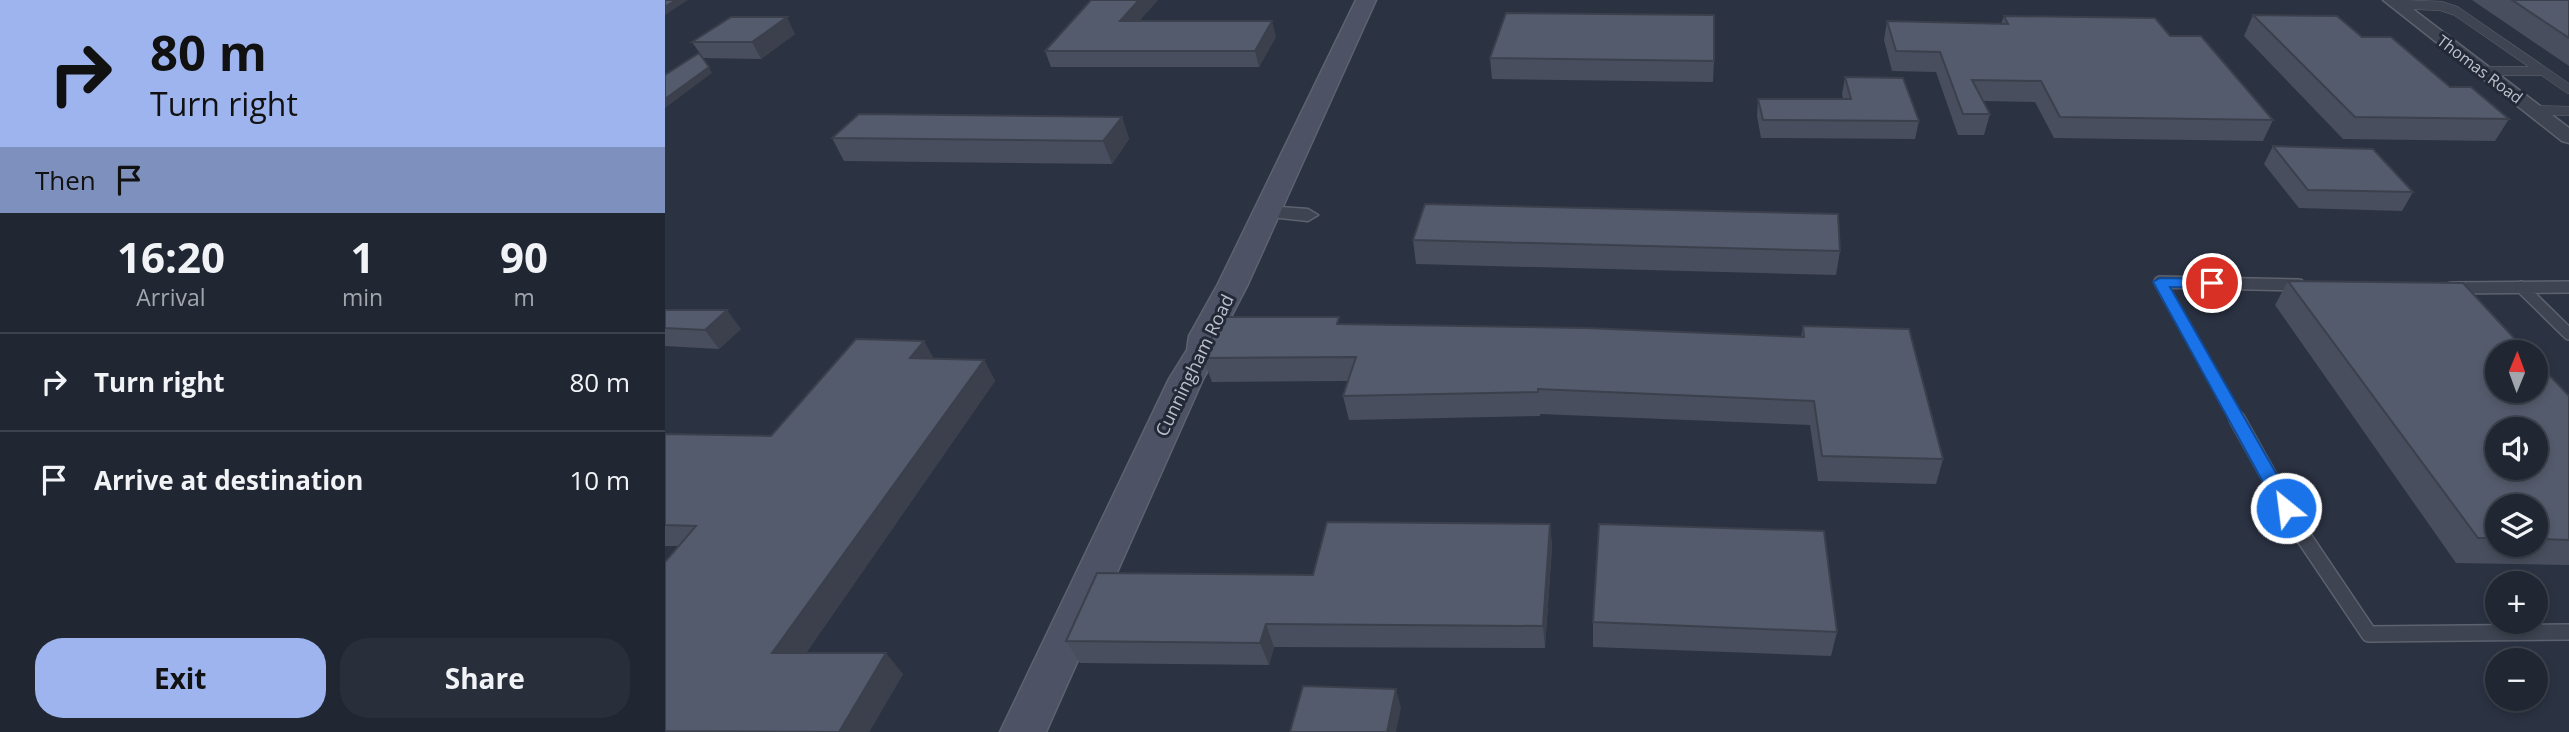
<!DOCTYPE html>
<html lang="en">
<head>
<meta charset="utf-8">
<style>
	:root { --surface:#202632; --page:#282e3a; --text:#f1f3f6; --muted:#a2a5ac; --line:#3d434d; --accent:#9eb4ee }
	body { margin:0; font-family:"Open Sans",sans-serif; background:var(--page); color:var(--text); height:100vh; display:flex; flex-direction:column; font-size:26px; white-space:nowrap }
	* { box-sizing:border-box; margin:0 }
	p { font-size:23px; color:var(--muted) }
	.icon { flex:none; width:38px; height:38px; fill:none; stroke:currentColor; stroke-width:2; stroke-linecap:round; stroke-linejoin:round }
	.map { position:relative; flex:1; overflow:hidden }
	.sheet { display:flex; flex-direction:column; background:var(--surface); width:665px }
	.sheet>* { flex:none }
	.hud { background:#9eb4ee; color:#111; overflow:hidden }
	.needle { width:46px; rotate:1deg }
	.fabs { position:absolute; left:1820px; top:340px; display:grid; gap:14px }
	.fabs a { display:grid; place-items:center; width:63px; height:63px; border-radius:50%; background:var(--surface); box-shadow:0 4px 10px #0003,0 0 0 2px var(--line); font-size:35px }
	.pin { position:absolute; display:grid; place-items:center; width:60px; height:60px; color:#fff; margin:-30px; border:4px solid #fff; border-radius:50%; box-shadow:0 2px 7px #0007 }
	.me { position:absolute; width:77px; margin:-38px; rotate:331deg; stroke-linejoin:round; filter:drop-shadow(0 0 5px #0008) }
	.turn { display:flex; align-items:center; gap:24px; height:147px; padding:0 35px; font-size:32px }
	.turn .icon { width:91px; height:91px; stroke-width:2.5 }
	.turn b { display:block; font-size:49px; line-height:60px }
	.then { display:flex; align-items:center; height:66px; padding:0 35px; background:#0003; gap:14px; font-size:26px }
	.eta { display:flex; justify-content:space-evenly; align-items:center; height:119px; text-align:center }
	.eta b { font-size:42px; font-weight:700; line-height:49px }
	.action { display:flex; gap:14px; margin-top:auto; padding:14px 35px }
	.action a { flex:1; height:80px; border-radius:28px; background:var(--accent); color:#111; font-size:28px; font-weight:700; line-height:80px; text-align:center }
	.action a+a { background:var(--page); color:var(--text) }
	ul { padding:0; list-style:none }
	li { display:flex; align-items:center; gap:21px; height:98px; padding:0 35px; border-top:2px solid var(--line) }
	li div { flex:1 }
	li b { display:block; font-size:26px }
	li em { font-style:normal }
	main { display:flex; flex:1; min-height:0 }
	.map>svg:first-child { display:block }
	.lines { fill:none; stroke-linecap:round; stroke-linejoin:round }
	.lane-far2-casing { stroke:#5d626f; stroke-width:10 }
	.lane-far1-casing { stroke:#5d626f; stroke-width:14 }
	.lane-casing { stroke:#5d626f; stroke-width:18 }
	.street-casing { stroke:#5d626f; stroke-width:3 }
	.secondary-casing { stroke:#5d626f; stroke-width:3 }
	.lane-far2 { stroke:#3f4452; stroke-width:9 }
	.lane-far1 { stroke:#3f4452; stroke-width:11 }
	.lane { stroke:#3f4452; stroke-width:15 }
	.street { fill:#3f4452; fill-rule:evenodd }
	.secondary { fill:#4d5364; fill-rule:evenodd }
	.wall { fill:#484e5d; fill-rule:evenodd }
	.shaded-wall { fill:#3b404c }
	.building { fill:#545b6c; stroke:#3b404c; stroke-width:2; fill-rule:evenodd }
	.route { fill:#1a73e8; stroke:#114b97; stroke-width:2 }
	.labels { text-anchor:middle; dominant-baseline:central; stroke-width:6; stroke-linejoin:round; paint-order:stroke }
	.far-street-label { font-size:16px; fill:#bcc0cb; stroke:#232937 }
	.street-label { font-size:18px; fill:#bcc0cb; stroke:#232937 }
</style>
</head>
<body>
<main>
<section class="sheet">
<div class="hud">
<div class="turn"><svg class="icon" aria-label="right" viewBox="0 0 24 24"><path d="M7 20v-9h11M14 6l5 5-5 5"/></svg><div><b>80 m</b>Turn right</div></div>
<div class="then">Then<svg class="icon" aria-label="arrive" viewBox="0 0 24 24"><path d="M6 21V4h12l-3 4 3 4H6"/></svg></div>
</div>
<div class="eta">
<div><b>16:20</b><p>Arrival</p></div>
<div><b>1</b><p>min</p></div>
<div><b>90</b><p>m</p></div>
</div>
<ul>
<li><svg class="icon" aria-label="right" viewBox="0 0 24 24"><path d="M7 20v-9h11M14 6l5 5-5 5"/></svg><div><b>Turn right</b></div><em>80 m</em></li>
<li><svg class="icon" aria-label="arrive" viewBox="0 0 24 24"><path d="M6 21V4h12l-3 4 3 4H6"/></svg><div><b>Arrive at destination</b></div><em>10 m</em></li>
</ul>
<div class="action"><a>Exit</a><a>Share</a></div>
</section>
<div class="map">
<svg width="1904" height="732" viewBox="0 0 1904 732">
	<rect width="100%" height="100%" fill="#2b3242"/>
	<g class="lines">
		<g class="lane-far2-casing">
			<path id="lane-far2" d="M1732,4l44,2 15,5 113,78
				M1817,71h60
				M1868,110l36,1"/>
		</g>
		<g class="lane-far1-casing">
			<path id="lane-far1" d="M1495,282l78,139
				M1495,282l139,3
				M1856,287l48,47
				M1786,288l118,-1"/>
		</g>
		<g class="lane-casing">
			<path id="lane" d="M1572,419l62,111 70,104 200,-2"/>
		</g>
		<g class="street-casing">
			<path id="street" d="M1718,0h18l168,128v15l-7,-2z
				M602,206l41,3 10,6 -10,6 -48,-5 -3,-4z"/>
		</g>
		<g class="secondary-casing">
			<path id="secondary" d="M691,0h20l-128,284 -27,52 -2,14 -16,29 -157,353h-46l169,-353 18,-29 2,-14 29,-52z"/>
		</g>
		<use href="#lane-far2" class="lane-far2"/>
		<use href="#lane-far1" class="lane-far1"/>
		<use href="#lane" class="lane"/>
		<use href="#street" class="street"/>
		<use href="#secondary" class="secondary"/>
	</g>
	<path class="wall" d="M493,0l-19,21 137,16 -17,30h-208l-6,-16z
		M1807,0h97v66z
		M1588,15l197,72 59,32 -14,22 -152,-2 -99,-103z
		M1339,16l166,20 103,84 -10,21 -209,-3 -19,-36 -52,-1 7,13 -6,21h-26l-22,-63 -44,-1 -8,-31 3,-19 114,3z
		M130,34l-34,25 -58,-1 -11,-16z
		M825,58l224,3 -1,21 -221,-3z
		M1180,77l74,44 -4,18 -154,-1 -4,-22 1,-17h85l-1,-5z
		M457,117l7,22 -17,25 -268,-3 -12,-23z
		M1608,146l140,46 -11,19 -103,-3 -35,-44z
		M748,240l427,11 -4,24 -420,-11z
		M1623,281l281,115v169l-113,-2 -181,-258zM1832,506h39v38h-39z
		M0,310l76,19 -22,20 -54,-3z
		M675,324l461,13 2,-11 140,133 -7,25 -118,-3 -8,-56 -270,-11v2l-191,4 -6,-24 5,-15 -136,1 -9,-24z
		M269,359l50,1 11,21 -189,272 97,21 -34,58h-204v-170l14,-16h-14v-112l106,2z
		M885,524l2,23 -7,101 -271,-1 -5,18 -189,-2 -14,-22z
		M928,622l244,10 -6,24 -238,-9z"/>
	<path class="shaded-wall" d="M11,0h12l-23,15v-8z
		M474,0h19l-33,37 -5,-16z
		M122,17l8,17 -34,25 -9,-17z
		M607,21l4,16 -17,30 -4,-16z
		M44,67l3,6 -47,35v-9z
		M457,117l7,22 -17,25 -9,-23z
		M62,310l14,19 -22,20 -14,-19z
		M259,341l12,21 -26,-4z
		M319,360l11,21 -203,292 -20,-20z
		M885,524l2,23 -7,101 -2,-22z
		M601,624l8,23 -5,18 -9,-22z
		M221,653l17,21 -34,58h-30z
		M731,689l5,19 -5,24h-9z"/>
	<path class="building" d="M0,0h11l-11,7z
		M426,0h48l-19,21h152l-17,30h-210z
		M1847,0h57v38z
		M841,13l208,2v46l-224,-3z
		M1588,15l84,1 25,21h29l59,50h21l38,32 -154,-2z
		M1339,16l151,2 15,18h31l72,84 -213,-3 -19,-36 -69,-1 18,34h-27l-23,-62 -44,-1 -9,-30 121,3z
		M66,17h56l-35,25h-60z
		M34,53l10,14 -44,32v-24z
		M1180,77l58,1 16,43 -156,-1 -5,-21h93z
		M194,114l263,3 -19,24 -271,-3z
		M1608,146l100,3 40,43 -105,-2z
		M760,204l413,10 2,37 -427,-11z
		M1623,281l175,2 64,69h-30v38h39v-29l33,35v144l-33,-1v-33h-39v32h-19zM1832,429h39v38h-39z
		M0,310h62l-22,20 -40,-2z
		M556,317h118l-2,7 249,4 218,9 -1,-11 106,3 34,130 -121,-3 -8,-55 -276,-12v3l-195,4 13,-39 -153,1z
		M191,339l68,2 -14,17 74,2 -212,293h114l-47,79 -174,-1v-169l31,-36 -31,-1v-91l106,2z
		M662,522l223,2 -7,102 -277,-2 -6,19 -194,-2 31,-68 216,2z
		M934,524l225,7 13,101 -244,-10z
		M638,686l93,3 -9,43h-97z"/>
	<path class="route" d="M1495,278l52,1 7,4 -7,5 -42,-1 123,216 3,5 -3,5h-13l-127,-231z"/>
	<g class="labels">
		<g class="far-street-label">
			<text transform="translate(1815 69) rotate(37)">Thomas Road</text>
		</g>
		<g class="street-label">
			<text transform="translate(529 365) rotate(-64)">Cunningham Road</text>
		</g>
	</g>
</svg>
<div class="fabs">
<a><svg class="needle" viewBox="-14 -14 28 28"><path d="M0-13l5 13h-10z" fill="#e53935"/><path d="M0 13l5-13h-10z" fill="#a2a5ac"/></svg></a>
<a><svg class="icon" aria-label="sound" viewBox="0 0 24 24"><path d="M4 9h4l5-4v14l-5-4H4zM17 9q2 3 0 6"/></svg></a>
<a><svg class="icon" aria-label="layers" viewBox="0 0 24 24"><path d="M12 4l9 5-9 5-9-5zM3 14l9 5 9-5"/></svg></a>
<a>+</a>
<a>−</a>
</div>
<div class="pin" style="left:1547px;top:283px;background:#d93025"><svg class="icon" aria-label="arrive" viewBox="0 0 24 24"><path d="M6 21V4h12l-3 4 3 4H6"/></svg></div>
<svg class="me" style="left:1621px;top:508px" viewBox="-20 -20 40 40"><circle r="17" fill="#1a73e8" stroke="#fff" stroke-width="3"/><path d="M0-11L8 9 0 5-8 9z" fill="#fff"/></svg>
</div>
</main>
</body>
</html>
